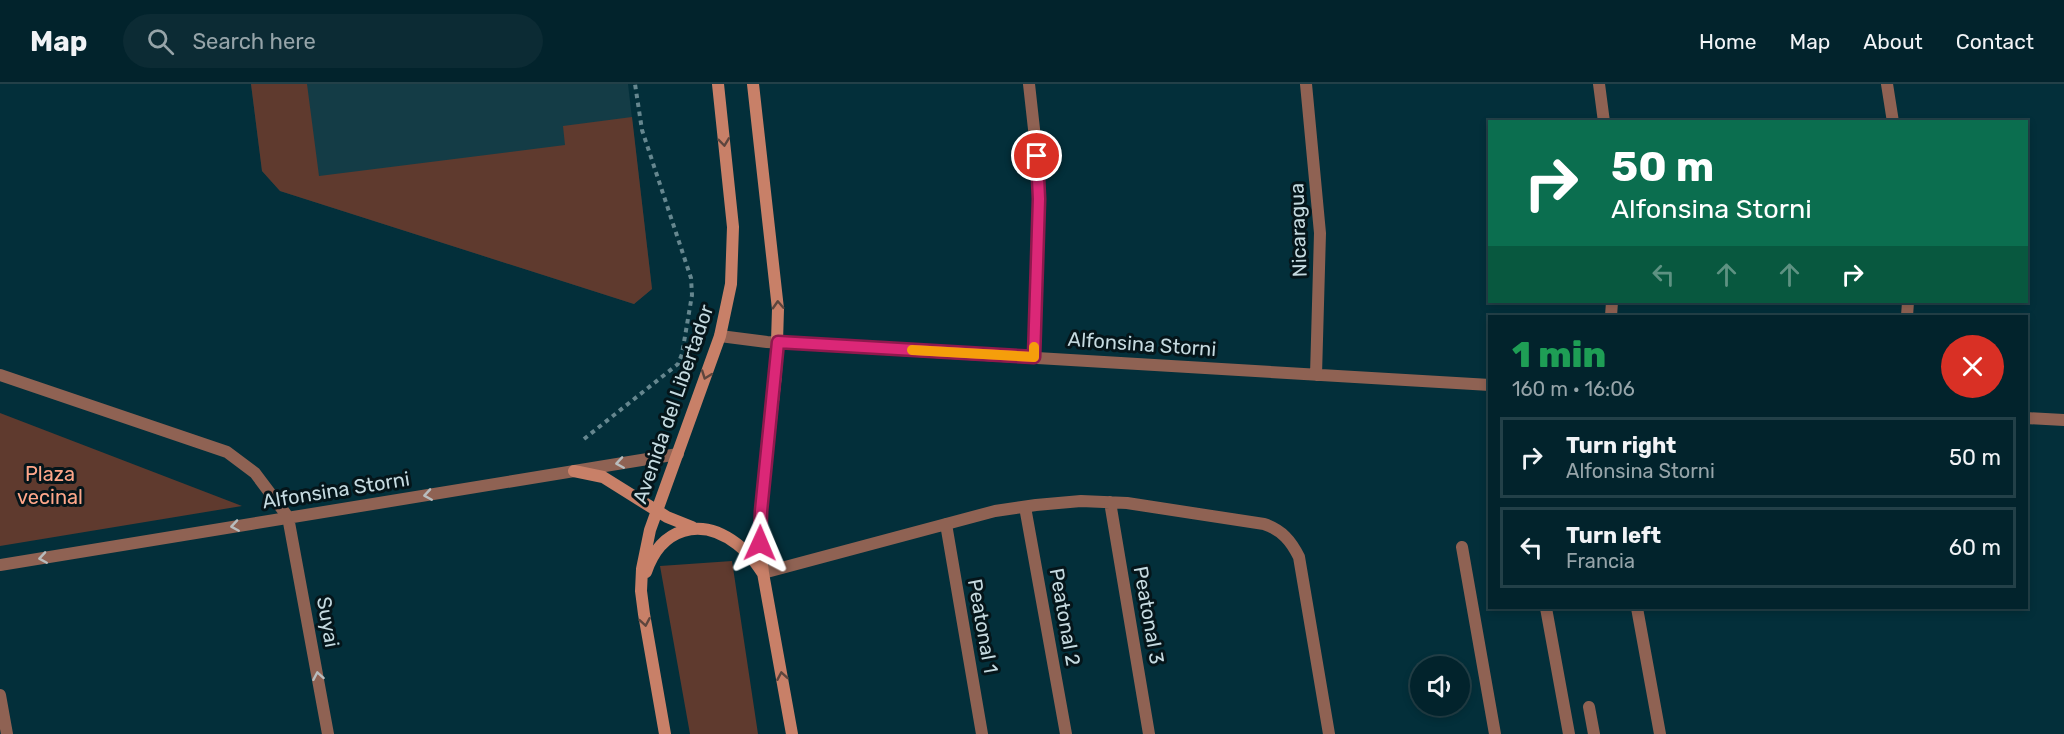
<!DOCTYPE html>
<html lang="en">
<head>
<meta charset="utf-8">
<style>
	:root { --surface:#02232c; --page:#0c2b34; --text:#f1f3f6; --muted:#96a4a9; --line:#234048 }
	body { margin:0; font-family:Rubik,sans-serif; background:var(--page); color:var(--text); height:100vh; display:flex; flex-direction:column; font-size:22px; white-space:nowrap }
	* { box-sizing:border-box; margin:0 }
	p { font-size:20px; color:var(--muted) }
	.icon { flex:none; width:33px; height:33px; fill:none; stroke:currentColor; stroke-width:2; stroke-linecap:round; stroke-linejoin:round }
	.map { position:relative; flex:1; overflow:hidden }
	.side { position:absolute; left:1488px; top:231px; width:540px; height:294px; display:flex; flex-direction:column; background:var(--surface); border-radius:0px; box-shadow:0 3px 9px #0003,0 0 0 2px var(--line) }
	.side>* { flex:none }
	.hud { position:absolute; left:1488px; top:36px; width:540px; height:183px; border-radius:0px; box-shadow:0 3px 9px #0003,0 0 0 2px var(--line); background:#0b6e4f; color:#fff; overflow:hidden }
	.buttons { position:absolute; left:1410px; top:572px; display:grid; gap:12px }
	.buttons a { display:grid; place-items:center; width:60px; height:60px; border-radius:50%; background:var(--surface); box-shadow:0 3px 9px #0003,0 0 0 2px var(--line); font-size:30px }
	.pin { position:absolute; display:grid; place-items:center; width:51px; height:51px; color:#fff; margin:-26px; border:3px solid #fff; border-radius:50%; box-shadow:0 2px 6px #0007 }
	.me { position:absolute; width:66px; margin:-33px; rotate:1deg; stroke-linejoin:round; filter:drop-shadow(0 0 4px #0008) }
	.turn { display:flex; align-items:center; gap:21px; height:126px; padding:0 24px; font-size:27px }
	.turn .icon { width:78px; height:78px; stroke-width:2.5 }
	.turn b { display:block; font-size:42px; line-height:51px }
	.lanes { display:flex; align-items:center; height:57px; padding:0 24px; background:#0003; justify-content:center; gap:30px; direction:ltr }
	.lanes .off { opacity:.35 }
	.round { display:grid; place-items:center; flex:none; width:63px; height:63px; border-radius:32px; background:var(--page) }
	.summary { display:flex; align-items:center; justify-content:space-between; height:102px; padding:0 24px }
	h1 { font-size:36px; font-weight:800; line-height:45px; color:#1e9e55 }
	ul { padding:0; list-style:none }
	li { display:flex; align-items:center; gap:18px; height:81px; margin:0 12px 9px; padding:0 12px; border:3px solid var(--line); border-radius:0px }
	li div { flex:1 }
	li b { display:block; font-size:22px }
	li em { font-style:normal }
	header { display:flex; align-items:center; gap:36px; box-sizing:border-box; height:84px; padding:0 30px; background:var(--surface); border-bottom:2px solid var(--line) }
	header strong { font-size:28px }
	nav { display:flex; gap:33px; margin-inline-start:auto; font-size:21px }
	.search { width:420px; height:54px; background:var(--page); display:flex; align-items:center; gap:15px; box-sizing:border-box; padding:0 21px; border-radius:33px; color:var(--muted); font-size:22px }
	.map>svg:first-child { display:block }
	.built { fill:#143c46 }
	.green { fill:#5f3a2e }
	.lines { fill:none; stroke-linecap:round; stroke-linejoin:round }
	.path { stroke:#66878f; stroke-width:4; stroke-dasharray:4.5 4.5; stroke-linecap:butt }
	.lane { stroke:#8f6253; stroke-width:12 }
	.street { stroke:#8f6253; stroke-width:12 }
	.secondary { stroke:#c88068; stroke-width:12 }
	.oneway { stroke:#5d453d }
	.oneway2 { stroke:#b8bcbd }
	.route-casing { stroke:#8e194d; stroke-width:15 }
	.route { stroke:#db2777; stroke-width:10 }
	.slow { stroke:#f59e0b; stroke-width:10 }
	.labels { text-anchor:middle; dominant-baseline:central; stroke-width:6; stroke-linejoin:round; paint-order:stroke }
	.street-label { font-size:20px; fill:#c5dae0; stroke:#05151a }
	.park-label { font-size:20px; fill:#ffa78a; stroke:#05151a }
</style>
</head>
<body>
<header>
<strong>Map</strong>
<div class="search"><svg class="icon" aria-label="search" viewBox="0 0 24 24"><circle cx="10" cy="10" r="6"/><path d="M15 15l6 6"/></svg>Search here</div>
<nav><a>Home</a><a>Map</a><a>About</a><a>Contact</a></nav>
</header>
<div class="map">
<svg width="2064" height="650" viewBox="0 0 2064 650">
	<rect width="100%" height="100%" fill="#032f3a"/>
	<path class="built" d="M251,0h377l24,205 -18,15 -354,-113 -18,-20z"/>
	<path class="green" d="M251,0h56l12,92 246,-31 -2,-19 69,-9 20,172 -18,15 -354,-113 -18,-20z
		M0,329l242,93 -242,40z
		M732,477l26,173h-68l-30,-168z"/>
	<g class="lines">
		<path class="path" d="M584,355l94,-75 4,-10 10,-59 -1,-17 -49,-148 -7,-46"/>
		<path class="lane" d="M1589,623l5,27"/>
		<path class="street" d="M1029,0l8,72 2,43 -5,158
			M1306,0l14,149 -4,142
			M1599,0l5,38
			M1887,0l6,38
			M1611,232l1,-14
			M1907,232l1,-14
			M720,252l47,6 723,43
			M0,291l227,77 28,21 33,44 40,217
			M2026,334l38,2
			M1110,418l39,232
			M1025,423l41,227
			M946,440l36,210
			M1462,463l33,187
			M0,481l678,-111
			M763,489l232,-62 41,-6 45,-4 46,2 137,21c18,6 27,17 35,33l30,177
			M1546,524l23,126
			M1637,524l23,126
			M0,611l7,39"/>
		<path class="secondary" d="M753,0l25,225 -2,65 -15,137 -1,32 3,30 29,161
			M574,387l29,6 64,40 25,10
			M646,488c15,-44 54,-56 91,-28 11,8 18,18 25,28
			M665,650l-21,-120 -3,-23 1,-22 8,-39 70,-194 11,-52 2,-57 -15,-143"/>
	</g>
	<defs><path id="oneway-chevron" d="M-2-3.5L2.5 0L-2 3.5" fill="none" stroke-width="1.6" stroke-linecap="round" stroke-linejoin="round" transform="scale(1.5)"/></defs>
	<g class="oneway">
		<use href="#oneway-chevron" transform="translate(724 58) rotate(83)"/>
		<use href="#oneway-chevron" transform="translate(778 221) rotate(-93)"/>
		<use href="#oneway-chevron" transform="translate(706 291) rotate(110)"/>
		<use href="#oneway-chevron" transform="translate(645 538) rotate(80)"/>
		<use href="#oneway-chevron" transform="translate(782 592) rotate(-100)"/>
	</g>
	<g class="oneway2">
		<use href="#oneway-chevron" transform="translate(620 379) rotate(171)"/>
		<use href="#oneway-chevron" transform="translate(428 411) rotate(171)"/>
		<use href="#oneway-chevron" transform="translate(235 442) rotate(171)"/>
		<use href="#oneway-chevron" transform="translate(43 474) rotate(171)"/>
		<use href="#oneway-chevron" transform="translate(318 592) rotate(-100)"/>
	</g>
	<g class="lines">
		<g class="route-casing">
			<path id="route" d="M760,459l1,-32 17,-169 256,15 5,-158 -2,-43"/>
		</g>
		<use href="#route" class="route"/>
		<path class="slow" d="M912,266l122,7v-10"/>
	</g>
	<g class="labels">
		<g class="street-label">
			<text transform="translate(1298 146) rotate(-92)">Nicaragua</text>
			<text transform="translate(1142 260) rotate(4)">Alfonsina Storni</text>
			<text transform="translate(673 320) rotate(-71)">Avenida del Libertador</text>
			<text transform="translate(336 406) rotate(-9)">Alfonsina Storni</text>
			<text transform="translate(1149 531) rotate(80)">Peatonal 3</text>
			<text transform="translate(1065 533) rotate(80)">Peatonal 2</text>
			<text transform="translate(328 538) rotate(80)">Suyai</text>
			<text transform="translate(983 542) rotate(80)">Peatonal 1</text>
		</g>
		<g class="park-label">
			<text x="50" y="390">Plaza<tspan x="50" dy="23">vecinal</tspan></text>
		</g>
	</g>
</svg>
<div class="buttons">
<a><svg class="icon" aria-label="sound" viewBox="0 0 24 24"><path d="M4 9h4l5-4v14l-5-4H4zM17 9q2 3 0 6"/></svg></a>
</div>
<div class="pin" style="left:1037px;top:72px;background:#d93025"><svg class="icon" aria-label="arrive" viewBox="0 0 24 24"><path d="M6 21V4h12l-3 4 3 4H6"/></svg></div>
<svg class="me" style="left:760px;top:459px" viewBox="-20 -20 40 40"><path d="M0-17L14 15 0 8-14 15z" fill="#db2777" stroke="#fff" stroke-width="4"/></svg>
<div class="hud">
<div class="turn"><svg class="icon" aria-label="right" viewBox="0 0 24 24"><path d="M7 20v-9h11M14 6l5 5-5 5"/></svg><div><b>50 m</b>Alfonsina Storni</div></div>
<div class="lanes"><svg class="icon off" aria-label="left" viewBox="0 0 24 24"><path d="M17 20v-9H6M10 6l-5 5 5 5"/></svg><svg class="icon off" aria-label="ahead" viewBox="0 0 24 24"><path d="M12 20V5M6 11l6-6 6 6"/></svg><svg class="icon off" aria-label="ahead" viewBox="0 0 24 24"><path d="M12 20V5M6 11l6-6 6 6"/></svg><svg class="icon" aria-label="right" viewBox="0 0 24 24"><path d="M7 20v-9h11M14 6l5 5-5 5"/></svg></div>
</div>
<section class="side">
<div class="summary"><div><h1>1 min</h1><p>160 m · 16:06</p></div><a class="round" style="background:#d93025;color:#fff"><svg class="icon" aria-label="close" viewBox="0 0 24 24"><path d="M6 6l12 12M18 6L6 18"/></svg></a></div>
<ul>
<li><svg class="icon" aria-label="right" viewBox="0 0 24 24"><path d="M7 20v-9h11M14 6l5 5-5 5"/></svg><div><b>Turn right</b><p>Alfonsina Storni</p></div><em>50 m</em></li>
<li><svg class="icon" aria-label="left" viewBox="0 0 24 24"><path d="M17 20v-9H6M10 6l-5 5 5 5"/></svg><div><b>Turn left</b><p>Francia</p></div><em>60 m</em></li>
</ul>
</section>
</div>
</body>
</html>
